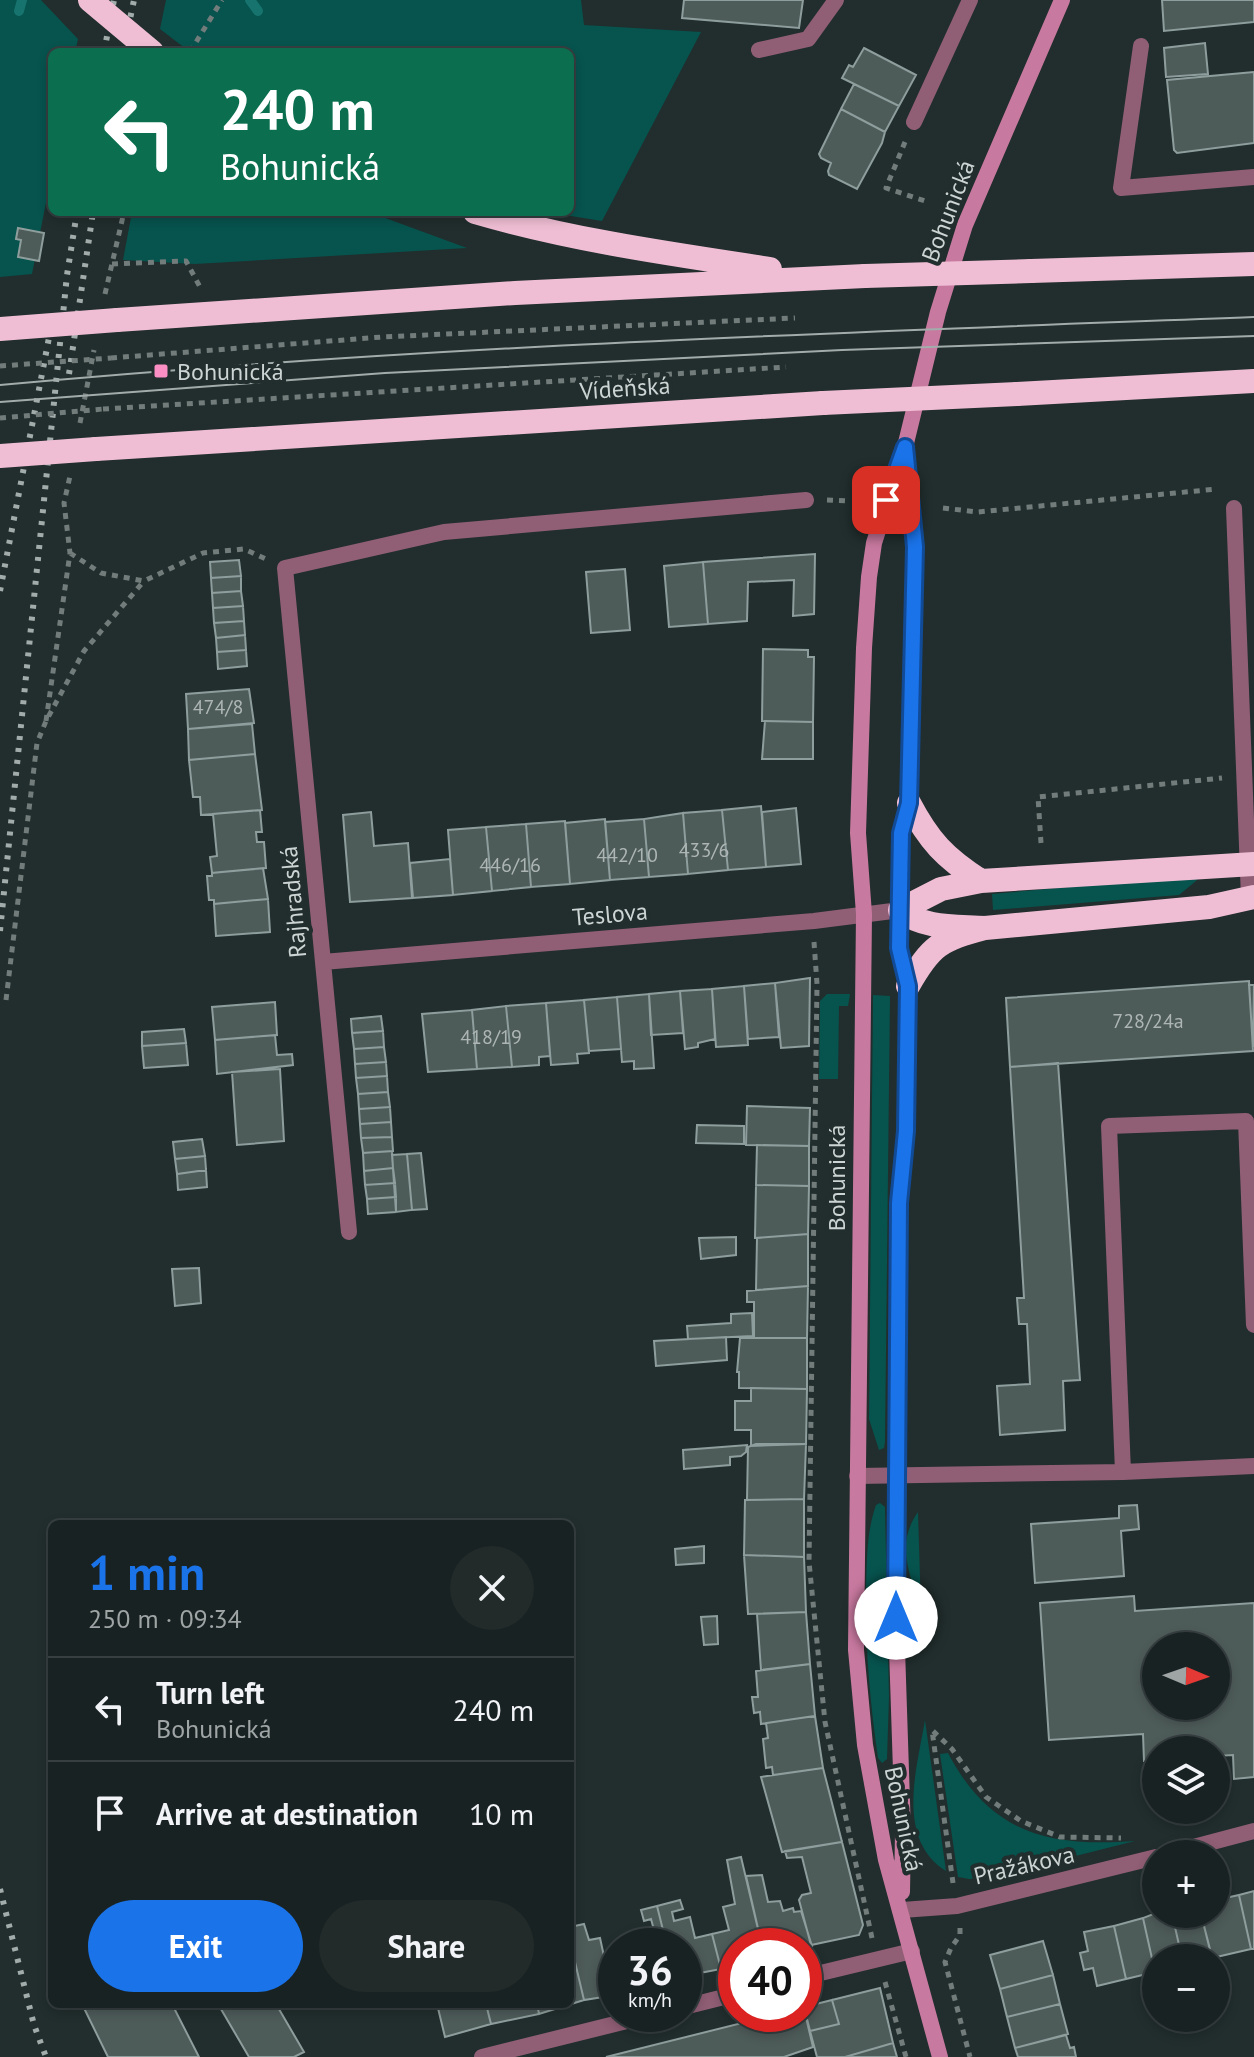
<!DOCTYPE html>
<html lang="en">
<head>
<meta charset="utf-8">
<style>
	:root { --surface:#192222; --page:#222a2a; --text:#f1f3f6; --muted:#9fa4a5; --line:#373f40; --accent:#1a73e8 }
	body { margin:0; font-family:"PT Sans",sans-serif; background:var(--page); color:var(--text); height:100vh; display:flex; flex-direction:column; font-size:30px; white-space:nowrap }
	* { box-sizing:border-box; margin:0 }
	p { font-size:26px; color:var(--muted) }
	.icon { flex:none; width:44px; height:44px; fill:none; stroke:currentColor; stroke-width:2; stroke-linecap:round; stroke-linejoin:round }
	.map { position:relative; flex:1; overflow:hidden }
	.details { position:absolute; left:48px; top:1520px; width:526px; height:488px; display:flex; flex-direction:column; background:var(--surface); border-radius:12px; box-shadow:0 4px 12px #0003,0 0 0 2px var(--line) }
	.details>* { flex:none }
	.top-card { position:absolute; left:48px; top:48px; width:526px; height:168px; border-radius:12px; box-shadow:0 4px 12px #0003,0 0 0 2px var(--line); background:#0b6e4f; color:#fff; overflow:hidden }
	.needle { width:52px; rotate:92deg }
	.fabs { position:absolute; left:1142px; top:1632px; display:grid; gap:16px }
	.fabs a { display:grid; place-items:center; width:88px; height:88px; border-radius:50%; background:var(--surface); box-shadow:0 4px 12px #0003,0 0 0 2px var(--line); font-size:40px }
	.speed { position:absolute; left:598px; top:1928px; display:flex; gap:16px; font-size:40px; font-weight:700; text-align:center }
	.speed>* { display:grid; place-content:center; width:104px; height:104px; border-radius:50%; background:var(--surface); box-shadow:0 4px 12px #0003,0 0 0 2px var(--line); line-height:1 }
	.speed small { font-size:20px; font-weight:400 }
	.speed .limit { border:12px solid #d22; background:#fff; color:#111 }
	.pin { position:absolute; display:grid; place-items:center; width:68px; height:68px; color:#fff; margin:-34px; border-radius:16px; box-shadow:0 4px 12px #0006 }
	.me { position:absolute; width:88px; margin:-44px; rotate:0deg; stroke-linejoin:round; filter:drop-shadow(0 0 6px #0008) }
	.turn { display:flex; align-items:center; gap:28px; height:168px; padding:0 40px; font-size:36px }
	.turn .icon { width:104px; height:104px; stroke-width:2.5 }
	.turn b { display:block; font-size:56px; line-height:68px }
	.round { display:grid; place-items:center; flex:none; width:84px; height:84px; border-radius:42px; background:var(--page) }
	.head { display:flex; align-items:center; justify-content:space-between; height:136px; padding:0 40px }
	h1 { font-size:48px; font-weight:700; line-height:60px; color:var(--accent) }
	.button { display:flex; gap:16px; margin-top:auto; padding:16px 40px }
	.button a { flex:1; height:92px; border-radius:48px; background:var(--accent); color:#fff; font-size:32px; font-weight:700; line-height:92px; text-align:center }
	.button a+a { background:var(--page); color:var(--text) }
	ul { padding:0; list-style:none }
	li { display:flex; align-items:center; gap:24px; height:104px; padding:0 40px; border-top:2px solid var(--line) }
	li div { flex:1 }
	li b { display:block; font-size:30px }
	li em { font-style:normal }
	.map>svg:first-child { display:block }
	.green { fill:#07534e }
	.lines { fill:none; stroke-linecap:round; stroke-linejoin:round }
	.stream { stroke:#16736d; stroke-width:10 }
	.building { fill:#4d5b59; stroke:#8e9e9c; stroke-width:2; fill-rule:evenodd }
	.path { stroke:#717c7b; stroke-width:5; stroke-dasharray:6 6; stroke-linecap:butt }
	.lane { stroke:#905e75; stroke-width:16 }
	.street { stroke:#905e75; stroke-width:16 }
	.secondary { stroke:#c8799f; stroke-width:16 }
	.highway { stroke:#f0bed4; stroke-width:24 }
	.tram { stroke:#a2acab; stroke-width:2 }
	.rail { stroke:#a2acab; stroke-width:6; stroke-dasharray:4 8; stroke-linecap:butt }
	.path-bridge { stroke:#717c7b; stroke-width:5; stroke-dasharray:6 6; stroke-linecap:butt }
	.highway-bridge { stroke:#f0bed4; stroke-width:24 }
	.route-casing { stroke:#114b97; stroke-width:20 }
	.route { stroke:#1a73e8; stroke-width:14 }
	.poi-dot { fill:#fb8fc4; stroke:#212e2d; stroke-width:3 }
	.labels { text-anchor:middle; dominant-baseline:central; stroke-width:8; stroke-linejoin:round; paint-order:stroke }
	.number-label { font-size:20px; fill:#adb6b5 }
	.street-label { font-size:24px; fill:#cdd5d4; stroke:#212e2d }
	.poi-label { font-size:24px; fill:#cdd5d4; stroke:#212e2d; text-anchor:start }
</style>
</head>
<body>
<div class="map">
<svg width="1254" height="2057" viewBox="0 0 1254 2057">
	<rect width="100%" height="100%" fill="#212e2d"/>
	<path class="green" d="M0,0h41l37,39 -3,13h-23v120l-20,102 -32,3z
		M166,0h415l3,25 117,7 -99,189 -56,-9h24v-160h-380l-30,-23z
		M132,212h237l98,36 -272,16 -72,-4z
		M1194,876l4,2 -2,3 -17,14 -186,15 -1,-16z
		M827,994h23l-2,12h-9l-1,73h-19l1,-78z
		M873,995l17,1 -5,446 -1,6 -5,2 -10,-31z
		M880,1503l5,4 4,190 -2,62 -5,4 -4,-5c-8,-56 -13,-111 -12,-167 1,-30 0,-57 10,-86z
		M918,1512l3,97c-11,-34 -26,-65 -3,-97z
		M925,1720l21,151c-51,-32 -29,-103 -21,-151z
		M948,1753c43,82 103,94 187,88l-147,37 -19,1 -11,-2 -18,-123z"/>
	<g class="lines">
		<path class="stream" d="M250,0l8,11
			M19,11l3,-11"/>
	</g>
	<path class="building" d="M684,0h119l-4,28 -117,-10z
		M1162,0h92v22l-90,9z
		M1205,43l3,31 -42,3 -2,-29z
		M864,48l52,27 -17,31 -57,-28 7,-13 4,2z
		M1254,72v71l-77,10 -3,-3 -7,-70z
		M854,84l45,22 -14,26 -44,-23z
		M841,109l44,23 -3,11 -25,46 -28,-14 -1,-4 3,-8 -10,-5 -2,-4z
		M18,228l26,5 -5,28 -21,-4 3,-17 -5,-1z
		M815,554l-1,60 -21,2 1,-36 -46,2 -1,39 -39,3 -5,-62z
		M239,560l2,16 -30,2 -1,-16z
		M703,562l5,62 -39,3 -5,-61z
		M625,569l5,61 -39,3 -5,-61z
		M241,576v15l-29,2 -1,-15z
		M241,591l2,15 -30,2 -1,-15z
		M243,606l1,15 -30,2 -1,-15z
		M244,621l1,14 -29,3 -2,-15z
		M245,635l1,15 -29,2 -1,-14z
		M763,649l45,1v7h6l-1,65 -51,-1z
		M246,650l1,16 -29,3 -1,-17z
		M249,689l5,34 -66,6 -2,-35z
		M765,721l48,1v37h-51z
		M252,724l3,30 -66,6 -1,-31z
		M255,754l7,56 -61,5 -1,-18h-7l-4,-37z
		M761,806l5,61 -38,3 -6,-60z
		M796,808l5,56 -35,3 -4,-55z
		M260,810l2,22h-6l1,10h7l2,26 -54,5 -2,-16 7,-1 -4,-42z
		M722,810l6,60 -40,4 -5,-61z
		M371,812l3,34 34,-3 4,55 -62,4 -7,-87z
		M683,813l5,61 -39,3 -5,-58z
		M605,819l5,61 -40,4 -5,-61z
		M644,819l5,58 -39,3 -5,-58z
		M565,821l5,63 -39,3 -5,-63z
		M526,824l5,63 -39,4 -6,-64z
		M486,827l6,64 -39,4 -5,-65z
		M450,859l3,36 -40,3 -3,-35z
		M263,868l5,31 -54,5v-4h-5l-2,-24h5v-3z
		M268,899l2,33 -54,4 -2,-32z
		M810,978l-1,68 -28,2 -6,-65z
		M1249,981l4,70 -243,16 -4,-69z
		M775,983l4,54 -31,2 -4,-53z
		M1249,985h5l-1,62z
		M744,986l4,59 -32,2 -4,-58z
		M712,989l3,50 -17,4v4l-13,2 -5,-58z
		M680,991l3,42 -32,2 -2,-41z
		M649,994l5,74 -20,1v-8l-12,1 -5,-65z
		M617,997l4,52 -32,2 -5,-51z
		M584,1000l5,53 -12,1 1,9 -27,2 -5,-62z
		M275,1002l2,33 -62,5 -3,-33z
		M546,1003l4,53 -11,1v8l-27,2 -6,-61z
		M506,1006l6,61 -35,2 -5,-59z
		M472,1010l5,59 -49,3 -6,-58z
		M381,1016l2,15 -31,2 -1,-14z
		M184,1029l2,14 -44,3v-14z
		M383,1031l1,16 -30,2 -2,-16z
		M275,1035l2,20 15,-1 1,11 -76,9 -2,-34z
		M186,1043l2,22 -44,3 -2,-22z
		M384,1047l2,15 -31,2 -1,-15z
		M386,1062l1,14 -31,2 -1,-14z
		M1058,1063l22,317 -17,1 2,49 -65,5 -3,-49 33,-2 -3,-60h-8l-2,-26h7l-14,-231z
		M280,1069l4,72 -47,4 -5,-73z
		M387,1076l1,16 -30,2 -2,-16z
		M388,1092l2,15 -31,2 -1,-15z
		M747,1106l63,2 -1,38 -63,-1z
		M390,1107l1,15 -31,2 -1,-15z
		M391,1122l1,15 -31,1 -1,-14z
		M697,1125l47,1v18l-48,-1z
		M392,1137l1,14 -30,2 -2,-15z
		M202,1139l3,17 -30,3 -2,-17z
		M757,1145l52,1v40l-53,-1z
		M392,1151l1,17 -29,3 -1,-18z
		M421,1153l6,56 -15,1 -5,-56z
		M407,1154l5,56 -16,2 -4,-57z
		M205,1156l1,14 -29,4 -2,-15z
		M393,1168l2,15 -30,2 -1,-14z
		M206,1170l1,17 -29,3 -1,-16z
		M395,1183l1,14 -29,2 -2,-14z
		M756,1185l53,1 -1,48 -53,4z
		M396,1197v15l-28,2 -1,-15z
		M808,1234v52l-52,4 1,-52z
		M736,1237v18l-35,4 -2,-21z
		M199,1268l2,35 -26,3 -3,-37z
		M808,1286l-1,52h-53v-36h-7v-11z
		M752,1313l1,23 -65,3 -1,-13 44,-3v-9z
		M726,1337l1,23 -71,6 -2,-25z
		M740,1338h67v51l-68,-1v-16h-2z
		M751,1388l56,1 -1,55 -55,2v-16h-16v-29h16z
		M756,1444h50l-2,55 -57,1 1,-53z
		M747,1445l-1,7 -5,4 -11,1v8l-46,4 -1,-19z
		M804,1499v58l-60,-2 1,-55z
		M1137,1505l2,24 -18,2 3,45 -89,7 -4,-59 88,-6v-12z
		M704,1546v17l-28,2 -1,-16z
		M744,1555l60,2 2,55 -58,2z
		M1134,1596l1,15 119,-8v174l-20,2 -1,-24 -17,1v-6h-60v10l-12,1 -1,-27 -94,6 -9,-137zM1156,1646h60v60h-60z
		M806,1612l4,52 -49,6 -4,-56z
		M717,1616l1,28 -14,1 -3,-28z
		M810,1664l5,52 -54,8 -1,-12 -6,1 -2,-16h6l-2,-26z
		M815,1716l8,52 -50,7 -1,-8 -6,1 -3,-29 5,-1 -2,-15z
		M823,1768l19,74 -60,10 -21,-75z
		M842,1842l21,83 -4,10 -48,10 -12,-45 3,-5 9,-2 -9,-36 -15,1 -2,-7z
		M741,1857l21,89h-26v19l-15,4 -9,-35 17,-4 -6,-23 12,-3 -8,-44z
		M762,1875l6,27 12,-1 3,10 10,-3 1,4 7,-1 11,35 -8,2v-2h-42l-16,-70z
		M1254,1891v58h-3l-12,-54z
		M1239,1895l12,54 -39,9 -11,-44h15v-14z
		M680,1900l3,9 -11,3 2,9 16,-4 5,21 17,-4 9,35 -37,7v-30h-17l-10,-40z
		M657,1906l10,40h-48l-1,-7 36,-9 -3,-11 -7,2 -3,-11z
		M1156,1913l16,1 10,44h-26l-1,14 -12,-54z
		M1172,1914h29l11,43 -30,1z
		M1143,1918l12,54 -29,7 -12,-53z
		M584,1924l5,16 11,-2 5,23 11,-3v37l-32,5 -14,-59v-14z
		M1114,1926l12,53 -29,7 -4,-18 -9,2 -4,-17 8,-2 -4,-19z
		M570,1941l14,59 -45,14 -2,-10h33z
		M1043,1941l10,34 -53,14 -10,-34z
		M1053,1975l7,29 -53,13 -7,-28z
		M880,1988l13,55 -48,14h-28l-7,-26 29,-7 -7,-24z
		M832,2000l7,24 -29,7 -6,-24z
		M82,2004h90l27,53h-91z
		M218,2004h58l28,48 -10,5h-45z
		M437,2004h49l5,20 -46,13z
		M486,2004h51l2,10 -48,10z
		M1060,2004l8,30 -53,14 -8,-31z
		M804,2009l9,38 -29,10h-178l172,-43h26z
		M1066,2035l4,13 4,-1 2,10h-58l-3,-9z
		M893,2043l4,14h-52z"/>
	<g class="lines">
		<path class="path" d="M190,52l32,-52
			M905,142l-19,46 39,13
			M112,264l74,-3 14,26
			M105,294l19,-82
			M111,358l271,-21 413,-19
			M103,409l683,-42
			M80,423l14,-73
			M827,500l23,1
			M943,508l35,4 239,-23
			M70,553l31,20 43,8 59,-28 41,-4 22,10
			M46,721l24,-168 -6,-50 6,-27
			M1041,843l-3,-46 184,-19
			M814,942l3,42 -8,578 16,160 47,216
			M6,1000l31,-257 9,-22 38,-70 60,-70
			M953,1883l-21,-153 20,19 34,48 35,24 39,16 61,1
			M960,1928v7l-9,13 -6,14 25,95
			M885,1982l21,75"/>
		<path class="lane" d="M1141,46l-20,142 133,-11
			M759,50l49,-11 28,-39
			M914,122l56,-122
			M1234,508l15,390
			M1123,1472l-14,-346 137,-5 8,204
			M857,1476l266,-4 131,-6"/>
		<path class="street" d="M323,962l491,-41 86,-11
			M349,1232l-64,-664 159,-36 362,-32
			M1167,1854l87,-23
			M902,1910l55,-4 199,-49
			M804,1977l108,-26
			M684,2007l52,-13
			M482,2057l173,-43"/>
		<path class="secondary" d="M902,1892l1,-60 -7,-214 1,-142 2,-273 7,-72 2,-145 -9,-38 2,-115 8,-30 6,-256 -9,-92
			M940,2057l-54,-197 -21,-115 -9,-95 8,-736 -6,-81 6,-185 5,-71 5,-34 31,-96 33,-135 27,-87 97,-225"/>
		<path class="highway" d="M475,212c96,28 196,42 295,57
			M1031,271l223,-7
			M117,320l398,-27 350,-17
			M1017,394l237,-13
			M96,449l727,-46
			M909,803c20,38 36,55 72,78
			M985,928c-30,-2 -61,1 -85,-18l41,-21 40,-8 273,-17
			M908,986c23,-41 32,-46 77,-58l224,-21 45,-10"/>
		<path class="tram" d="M0,385c417,-39 835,-52 1254,-68
			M0,402l385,-29 457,-23 412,-14"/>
		<path class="rail" d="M104,52l10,-52
			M123,52l11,-52
			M69,374l24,-162
			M0,591l53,-274
			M0,931l67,-656 10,-63
			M0,1889l34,136 12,32"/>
		<path class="path-bridge" d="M0,366l111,-8
			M0,418l103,-9"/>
		<path class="highway-bridge" d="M90,0l62,52
			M865,276l166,-5
			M0,329l117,-9
			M823,403l194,-9
			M0,456l96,-7"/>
	</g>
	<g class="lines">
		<g class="route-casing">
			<path id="route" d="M886,500l19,-53 10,100 -6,256 -8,30 -2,115 9,38 -2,145 -7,72 -3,415"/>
		</g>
		<use href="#route" class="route"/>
	</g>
	<rect class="poi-dot" x="153" y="363" width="16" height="16" rx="4"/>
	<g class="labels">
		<g class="number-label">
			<text x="218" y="707">474/8</text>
			<text x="704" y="850">433/6</text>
			<text x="627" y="855">442/10</text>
			<text x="510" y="865">446/16</text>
			<text x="1148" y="1021">728/24a</text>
			<text x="491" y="1037">418/19</text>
		</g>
		<g class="street-label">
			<text transform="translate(948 211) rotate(-69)">Bohunická</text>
			<text transform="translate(625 388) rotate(-4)">Vídeňská</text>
			<text transform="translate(293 902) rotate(-95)">Rajhradská</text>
			<text transform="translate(610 914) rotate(-5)">Teslova</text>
			<text transform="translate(836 1178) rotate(-90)">Bohunická</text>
			<text transform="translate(904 1819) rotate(78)">Bohunická</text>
			<text transform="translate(1024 1865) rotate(-13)">Pražákova</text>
		</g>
		<g class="poi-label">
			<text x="177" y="371">Bohunická</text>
		</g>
	</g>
</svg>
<div class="fabs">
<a><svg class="needle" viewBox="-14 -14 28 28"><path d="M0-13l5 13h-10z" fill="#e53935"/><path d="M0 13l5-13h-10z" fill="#9fa4a5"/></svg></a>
<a><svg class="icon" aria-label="layers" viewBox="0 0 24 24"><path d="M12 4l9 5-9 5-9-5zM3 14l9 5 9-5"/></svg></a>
<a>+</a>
<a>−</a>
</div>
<div class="speed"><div>36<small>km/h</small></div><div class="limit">40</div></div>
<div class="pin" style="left:886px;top:500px;background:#d93025"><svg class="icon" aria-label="arrive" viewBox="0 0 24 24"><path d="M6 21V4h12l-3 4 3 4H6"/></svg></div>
<svg class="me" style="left:896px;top:1618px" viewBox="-20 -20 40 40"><circle r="19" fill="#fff"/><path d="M0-13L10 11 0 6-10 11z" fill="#1a73e8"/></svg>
<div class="top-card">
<div class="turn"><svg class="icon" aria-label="left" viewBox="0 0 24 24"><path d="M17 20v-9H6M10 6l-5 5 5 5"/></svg><div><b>240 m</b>Bohunická</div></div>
</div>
<section class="details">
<div class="head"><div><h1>1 min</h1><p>250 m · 09:34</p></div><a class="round"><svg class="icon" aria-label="close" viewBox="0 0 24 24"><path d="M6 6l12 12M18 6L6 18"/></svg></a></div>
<ul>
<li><svg class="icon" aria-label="left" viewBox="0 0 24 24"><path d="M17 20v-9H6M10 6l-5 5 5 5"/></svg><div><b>Turn left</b><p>Bohunická</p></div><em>240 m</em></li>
<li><svg class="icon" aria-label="arrive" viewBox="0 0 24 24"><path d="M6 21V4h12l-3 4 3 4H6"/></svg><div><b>Arrive at destination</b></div><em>10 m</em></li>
</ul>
<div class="button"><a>Exit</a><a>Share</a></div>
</section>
</div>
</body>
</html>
